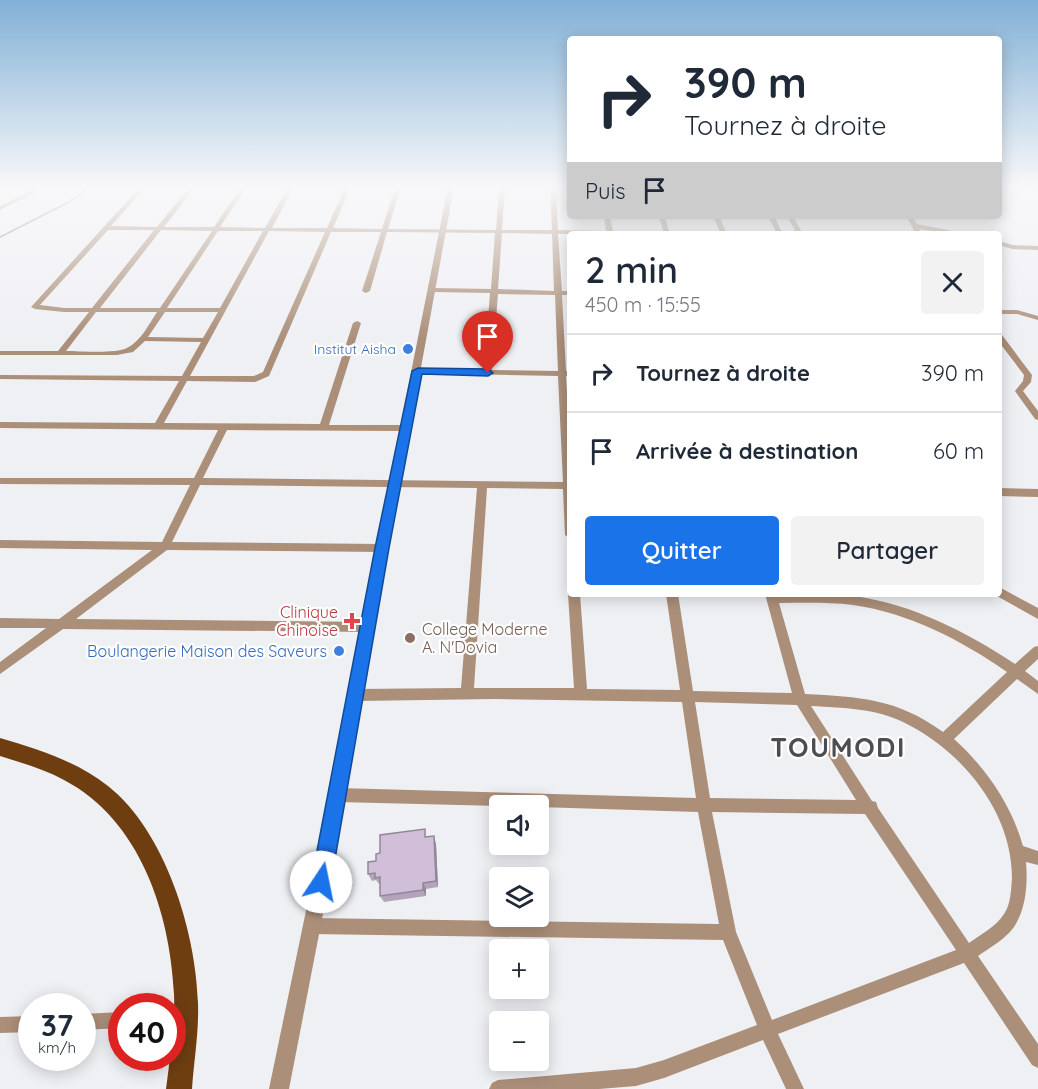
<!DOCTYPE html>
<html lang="fr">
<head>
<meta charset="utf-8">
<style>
	:root { --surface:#fff; --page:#f2f2f3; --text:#1f2937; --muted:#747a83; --line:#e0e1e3; --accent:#1a73e8 }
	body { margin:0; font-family:Quicksand,sans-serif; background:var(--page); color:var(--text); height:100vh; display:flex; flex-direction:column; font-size:22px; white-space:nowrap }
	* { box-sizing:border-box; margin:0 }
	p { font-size:20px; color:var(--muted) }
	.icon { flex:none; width:33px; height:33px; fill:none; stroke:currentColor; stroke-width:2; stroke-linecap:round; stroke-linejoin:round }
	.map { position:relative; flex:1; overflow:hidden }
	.drawer { position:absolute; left:567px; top:231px; width:435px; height:366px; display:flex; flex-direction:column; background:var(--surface); border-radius:6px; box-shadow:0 3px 15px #0003 }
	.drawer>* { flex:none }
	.top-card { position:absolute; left:567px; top:36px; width:435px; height:183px; border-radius:6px; box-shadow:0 3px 15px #0003; background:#fff; color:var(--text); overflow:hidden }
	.fabs { position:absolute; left:489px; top:795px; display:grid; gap:12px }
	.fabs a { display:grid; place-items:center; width:60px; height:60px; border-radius:6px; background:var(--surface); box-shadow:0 3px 15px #0003; font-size:30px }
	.speed { position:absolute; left:18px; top:993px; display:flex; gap:12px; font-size:30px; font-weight:700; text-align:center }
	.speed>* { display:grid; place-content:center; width:78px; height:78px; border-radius:50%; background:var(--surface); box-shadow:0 3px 15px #0003; line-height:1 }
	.speed small { font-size:15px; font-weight:400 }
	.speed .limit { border:9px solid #d22; background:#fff; color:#111 }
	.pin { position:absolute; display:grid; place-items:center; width:51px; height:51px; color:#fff; margin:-62px -26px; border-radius:50% 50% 50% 0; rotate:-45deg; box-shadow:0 0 6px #0007 }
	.pin .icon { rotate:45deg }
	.me { position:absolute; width:66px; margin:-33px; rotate:11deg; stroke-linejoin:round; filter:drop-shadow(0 0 4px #0008) }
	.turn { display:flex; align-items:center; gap:21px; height:126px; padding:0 18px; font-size:27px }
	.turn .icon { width:78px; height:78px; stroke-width:2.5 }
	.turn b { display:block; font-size:42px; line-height:51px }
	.then { display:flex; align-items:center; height:57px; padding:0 18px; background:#0003; gap:12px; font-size:22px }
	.round { display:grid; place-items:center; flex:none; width:63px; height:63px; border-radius:6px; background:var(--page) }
	.summary { display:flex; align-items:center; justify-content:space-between; height:102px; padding:0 18px }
	h1 { font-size:36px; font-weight:600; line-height:45px }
	.action { display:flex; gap:12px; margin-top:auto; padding:12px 18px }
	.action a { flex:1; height:69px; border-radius:6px; background:var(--accent); color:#fff; font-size:24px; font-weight:600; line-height:69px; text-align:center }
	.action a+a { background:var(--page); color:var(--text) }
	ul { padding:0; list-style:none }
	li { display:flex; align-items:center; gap:18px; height:78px; padding:0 18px; border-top:2px solid var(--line) }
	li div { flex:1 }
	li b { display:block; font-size:22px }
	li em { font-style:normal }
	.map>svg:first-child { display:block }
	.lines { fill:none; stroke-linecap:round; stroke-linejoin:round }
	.stream { stroke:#728794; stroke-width:1.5 }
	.minor { fill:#ab8f79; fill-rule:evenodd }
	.tertiary { fill:#ab8f79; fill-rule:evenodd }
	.primary { fill:#6e3e11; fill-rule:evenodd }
	.wall { fill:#b4a4bb }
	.shaded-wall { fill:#928699 }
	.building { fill:#d1bfda; stroke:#928699; stroke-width:1.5 }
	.route { fill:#1a73e8; stroke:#114b97; stroke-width:1.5 }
	.shop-dot { fill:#3f7fe0; stroke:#fefeff; stroke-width:2 }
	.health-dot { fill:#e0444e; stroke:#fefeff; stroke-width:2 }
	.education-dot { fill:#8d6e63; stroke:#fefeff; stroke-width:2 }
	.labels { text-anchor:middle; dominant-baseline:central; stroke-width:4.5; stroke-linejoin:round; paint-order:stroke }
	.far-shop-label { font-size:14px; fill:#366cbe; stroke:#fefeff; text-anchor:end }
	.health-label { font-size:16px; fill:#be3a42; stroke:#fefeff; text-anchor:end }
	.education-label { font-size:16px; fill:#785e54; stroke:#fefeff; text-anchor:start }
	.shop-label { font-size:16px; fill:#366cbe; stroke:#fefeff; text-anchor:end }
	.near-district-label { font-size:27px; font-weight:bold; letter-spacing:1.5px; fill:#4c4d50; stroke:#fefeff }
</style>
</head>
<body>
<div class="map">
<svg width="1038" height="1089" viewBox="0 0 1038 1089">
	<rect width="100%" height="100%" fill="#eff0f4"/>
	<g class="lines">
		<path class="stream" d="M0,237l69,-35 21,-15"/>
		<path class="minor" d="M38,187h8l-46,23v-4z
			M140,187h6l-35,39 46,1 32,-40h6l-31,40h50l27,-40h6l-27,40 45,1 23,-41h6l-22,41h55l18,-41h6l-18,41 49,1 13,-42h6l-13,42 108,1 3,-43h6l-3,43h50l-2,-43h6l2,43 48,1 -2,-15h6l3,15h50l-4,-15h6l4,15 51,1 -7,-16h6l7,16h50l-8,-16h6l8,16 6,2h-230l4,57h8v4h-8l4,76 4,1v4h-4l4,66v97l-5,-4 -2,-46 -76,-1 -13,200h100l-6,-94 2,-3v3h10l7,95 93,1 -14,-96h12l15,97 99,2 -27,-99c30,0 60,-2 89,2 58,8 113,36 161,68l19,-17 4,-1v13l-13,12 13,10v13l-21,-15 -63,60c32,29 57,65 69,107l15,5v14l-12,-3c2,23 0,53 -17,71 -9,9 -21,16 -31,23l60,88v24l-6,-3 -68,-102 -186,71 26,55h-18l-23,-49 -99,38 -28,8 -37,3h-110l3,-6 6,-3 138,-12 28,-8 93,-35 -34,-85 -411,-6 -6,-2 -2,-6 2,-6 6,-2 407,6 -21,-112 -160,-5v-1h-38l-162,-4 -5,-2 -2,-5 2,-5 5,-2 358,10 -14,-96 -188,-3 -137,2 -4,-2 -2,-4 2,-4 4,-2 104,-1 16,-200 -277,-3 -28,57 210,2 4,1 1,3 -1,3 -4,1 -215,-2 -91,69 293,3 4,2 2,3 -2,3 -4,2 -306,-3 -63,45v-12l46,-34h-46v-10l59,1 93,-69 -152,-2v-8l162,2 28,-57 -190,-1v-6h194l24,-48 -218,-2v-6l155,1 24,-42 -179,-2v-4l182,1 19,-34 -56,-1 -12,11 -16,3h-117v-4h58l31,-39h-25l-29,-3 -4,-2zM108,230h46l-62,78h-28l-24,-3zM161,230l51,1 -52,77h-60zM218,231h45l-43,77h-53zM269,231l56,1 -62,140 -9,4h-64zM331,232h50l-19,59 4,2 4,-2 17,-59 108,1 -4,56 -58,-1 -4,2 4,2 57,1 -6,77 -66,-1 -4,2 4,2 140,3 5,106 -360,-4 24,-48 178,1 4,-3 -4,-3h-76l32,-102 -4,-2 -4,2 -33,101 -156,-1 23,-42 68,1 14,-6zM502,233l50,1 2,57 -56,-2zM498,294l57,1 3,76 -66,-1zM96,312h61c-8,12 -16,29 -30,36 -11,6 -47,3 -61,3zM165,312h53l-15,26 -55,-1zM779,603c25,0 49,-1 74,2 56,8 108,35 154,67l-64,60c-47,-34 -83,-35 -138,-38zM695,702l102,3 59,95 -146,-2zM811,706c33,2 64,2 94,17 58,29 107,89 107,155 -1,11 -1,26 -8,36 -8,13 -23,20 -35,29l-91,-135 -2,-6 -4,-1zM712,812l153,2 91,136 -184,70 -36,-88z
			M787,216h6l10,18h-6z
			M906,216h6l5,8 51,10h-15l-34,-5 3,5h-6z
			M999,241l13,4 26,1v4l-26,-1 -13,-4z
			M999,310h18l21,6v4l-21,-6h-18z
			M999,335h3l30,40 -1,7 -8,9 15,20v9l-3,-1 -20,-28 8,-10 1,-6 -25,-33z
			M999,488l39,1v8l-39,-1z
			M999,587l39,21v11l-43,-24 -1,-1h5z
			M122,1012v16l-40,2v-16z
			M32,1016v16l-32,1v-16z"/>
		<path class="tertiary" d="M448,187h6l-66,361 -42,247 -57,294h-20l61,-294 46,-247z"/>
		<path class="primary" d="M0,738c38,11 76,23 108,48 57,45 88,145 90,217 1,29 -4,57 -6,86h-26l4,-31h2c0,-22 3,-43 2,-64 -4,-82 -34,-174 -110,-214 -20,-11 -42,-17 -64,-24z"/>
	</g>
	<path class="wall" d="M427,837l9,7 2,43 -12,2v7l-42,6 -4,-6v-12h-1l-3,-4 -4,1 -4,-7 12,-21z"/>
	<path class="shaded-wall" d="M434,836l2,8 2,43 -2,-6z
		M423,883l3,6v7l-3,-6z"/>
	<path class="building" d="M425,829v8l9,-1 2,45 -13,2v7l-43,6v-19l-5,1v-5l-7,1v-12l8,-1v-7l4,-1v-18z"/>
	<linearGradient id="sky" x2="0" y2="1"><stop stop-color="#82b0d6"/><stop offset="0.55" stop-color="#f8f8fa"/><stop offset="1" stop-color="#f8f8fa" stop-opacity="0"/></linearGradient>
	<rect width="1038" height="340" fill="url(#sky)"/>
	<path class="route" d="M418,368l70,1 5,4 -5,3 -66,-2 -33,174 -58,334 -3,7 -7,3 -7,-3 -3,-7 64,-334 37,-177z"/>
	<g class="shop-dot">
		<circle cx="408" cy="349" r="6"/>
		<circle cx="339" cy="651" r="6"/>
	</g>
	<path class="health-dot" d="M349 612h6v6h6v6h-6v6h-6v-6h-6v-6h6z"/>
	<circle class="education-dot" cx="410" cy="638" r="6"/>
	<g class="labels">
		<g class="far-shop-label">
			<text x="396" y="349">Institut Aisha</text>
		</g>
		<g class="health-label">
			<text x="338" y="612">Clinique<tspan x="338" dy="18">Chinoise</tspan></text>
		</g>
		<g class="education-label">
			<text x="422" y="629">College Moderne<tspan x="422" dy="18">A. N'Dovia</tspan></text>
		</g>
		<g class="shop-label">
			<text x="327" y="651">Boulangerie Maison des Saveurs</text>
		</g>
		<g class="near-district-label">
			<text x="838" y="747">TOUMODI</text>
		</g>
	</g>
</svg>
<div class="fabs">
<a><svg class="icon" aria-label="sound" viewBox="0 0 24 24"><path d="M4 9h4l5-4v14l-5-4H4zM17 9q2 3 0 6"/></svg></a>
<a><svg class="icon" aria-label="layers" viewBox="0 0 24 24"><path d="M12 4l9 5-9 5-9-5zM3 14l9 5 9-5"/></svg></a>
<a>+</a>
<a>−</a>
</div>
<div class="speed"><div>37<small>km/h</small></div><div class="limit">40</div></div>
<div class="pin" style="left:488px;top:373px;background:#d93025"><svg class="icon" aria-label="arrive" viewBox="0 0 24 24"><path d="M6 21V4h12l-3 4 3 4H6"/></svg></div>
<svg class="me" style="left:321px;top:882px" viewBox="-20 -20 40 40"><circle r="19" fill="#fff"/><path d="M0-13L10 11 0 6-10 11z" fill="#1a73e8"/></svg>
<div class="top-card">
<div class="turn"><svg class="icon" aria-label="right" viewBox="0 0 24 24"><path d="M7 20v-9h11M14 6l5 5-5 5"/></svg><div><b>390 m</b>Tournez à droite</div></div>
<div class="then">Puis<svg class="icon" aria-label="arrive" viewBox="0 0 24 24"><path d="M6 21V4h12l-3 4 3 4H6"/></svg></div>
</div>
<section class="drawer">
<div class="summary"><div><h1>2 min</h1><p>450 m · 15:55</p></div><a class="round"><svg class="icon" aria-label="close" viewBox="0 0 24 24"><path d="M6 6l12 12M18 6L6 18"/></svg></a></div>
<ul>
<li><svg class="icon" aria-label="right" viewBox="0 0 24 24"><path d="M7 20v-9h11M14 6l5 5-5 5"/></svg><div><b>Tournez à droite</b></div><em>390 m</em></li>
<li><svg class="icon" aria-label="arrive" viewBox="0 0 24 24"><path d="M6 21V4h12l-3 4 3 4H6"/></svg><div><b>Arrivée à destination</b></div><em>60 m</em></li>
</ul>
<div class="action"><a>Quitter</a><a>Partager</a></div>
</section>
</div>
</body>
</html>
